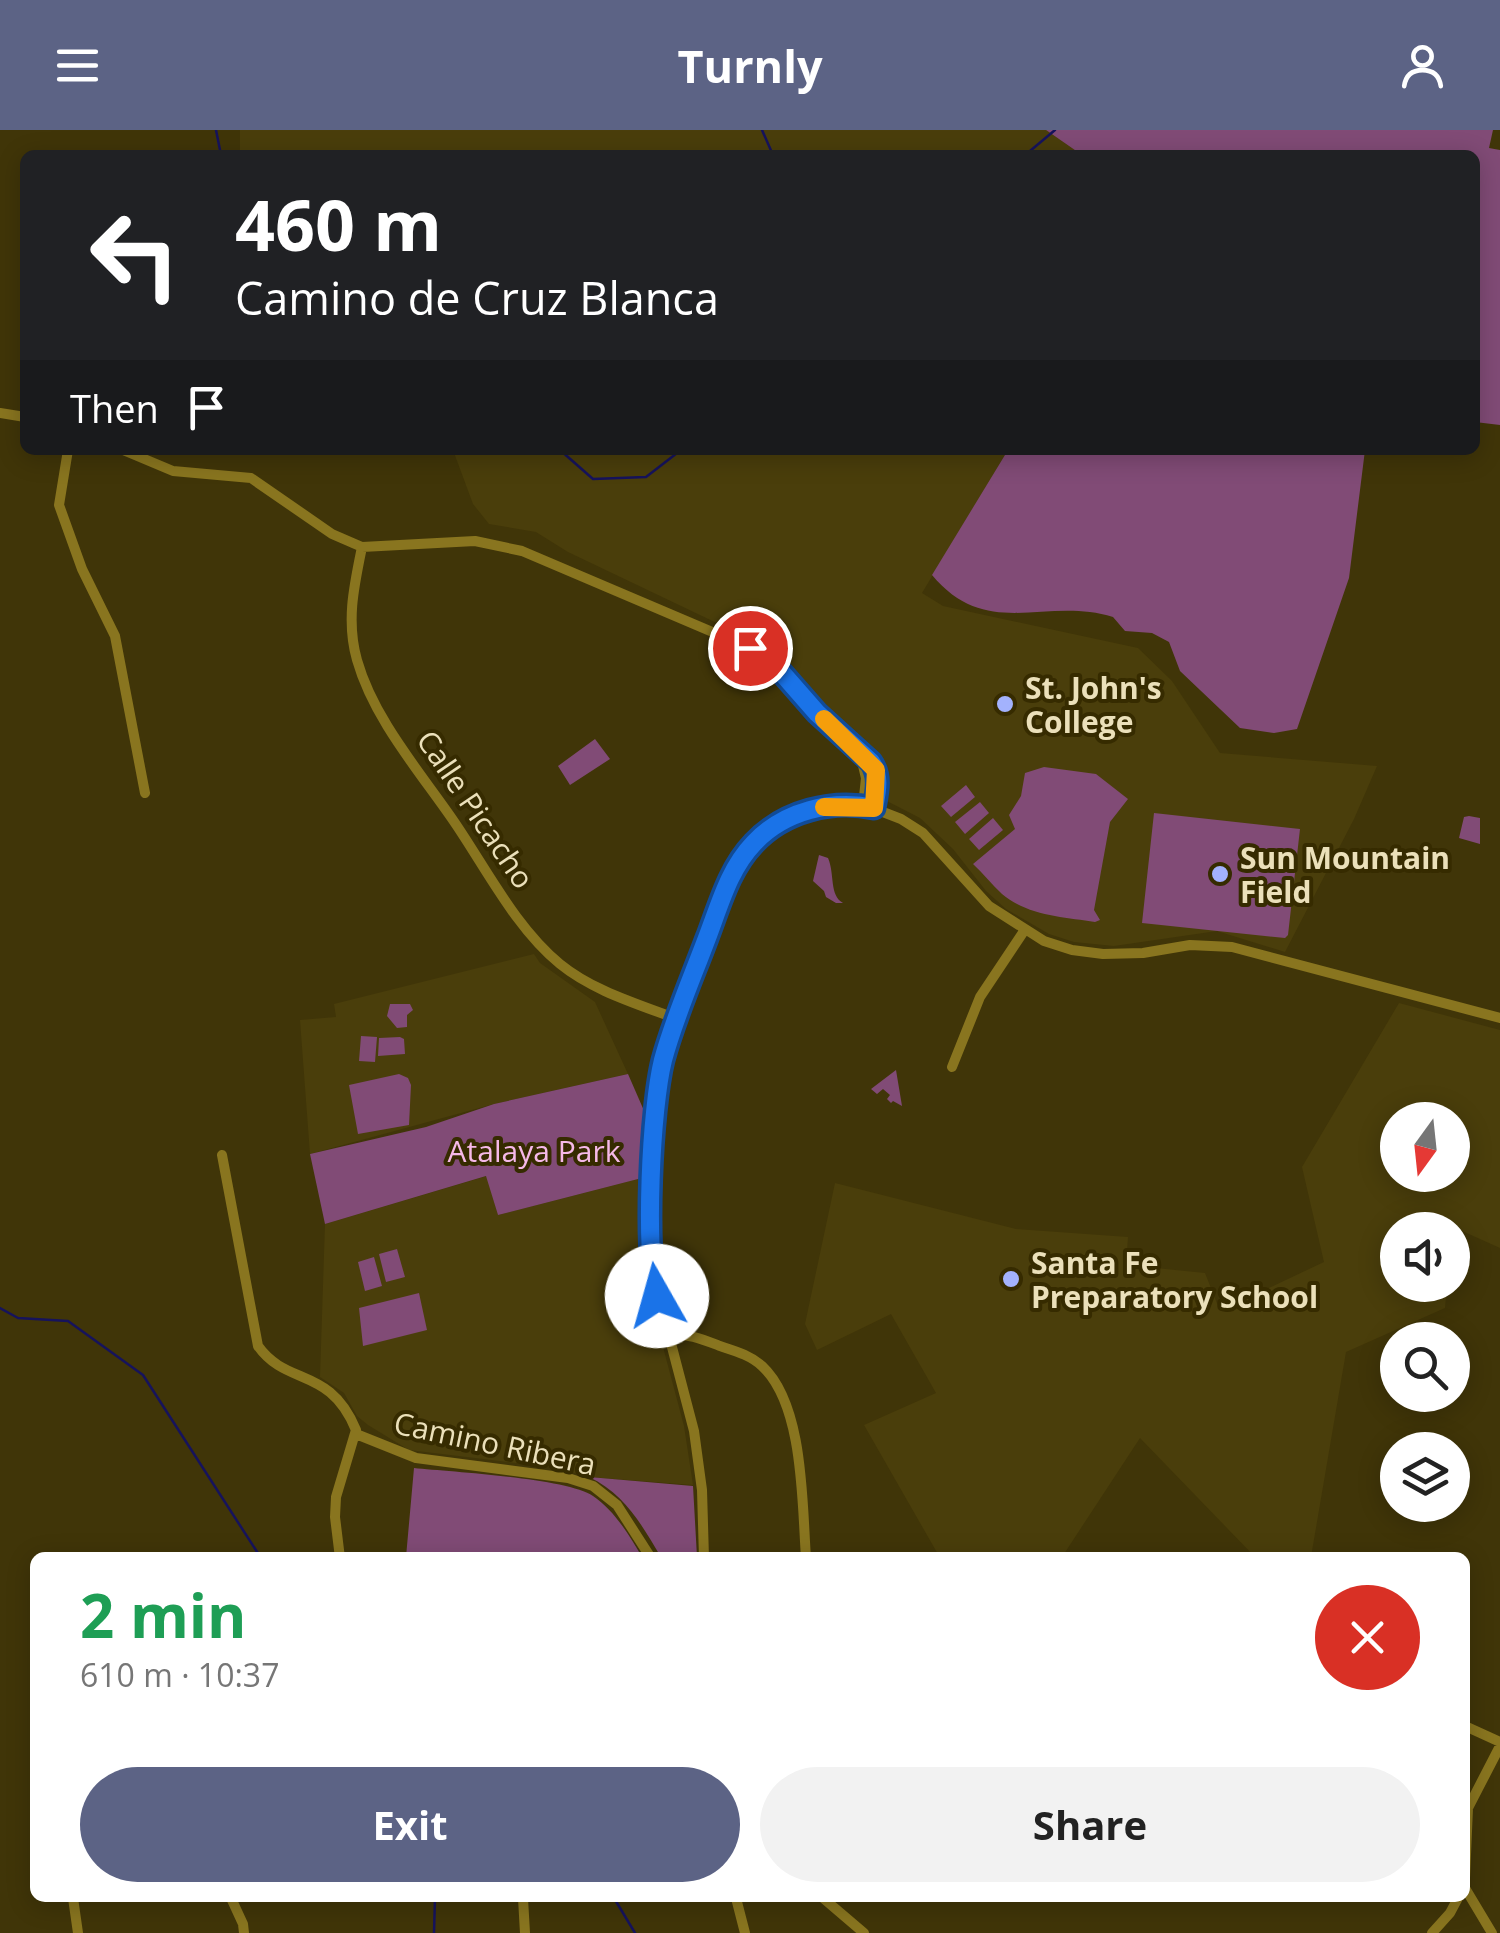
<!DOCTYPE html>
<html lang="en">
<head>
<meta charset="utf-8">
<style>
	:root { --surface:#fff; --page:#f2f2f2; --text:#222; --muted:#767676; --accent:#5c6385 }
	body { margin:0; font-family:"Open Sans",sans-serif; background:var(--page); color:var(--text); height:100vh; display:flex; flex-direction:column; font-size:38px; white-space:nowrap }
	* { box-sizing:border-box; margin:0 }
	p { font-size:32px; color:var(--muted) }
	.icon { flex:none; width:55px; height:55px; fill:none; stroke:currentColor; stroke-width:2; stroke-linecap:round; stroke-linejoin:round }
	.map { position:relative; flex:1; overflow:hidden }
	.panel { position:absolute; left:30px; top:1422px; width:1440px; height:350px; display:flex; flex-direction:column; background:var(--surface); border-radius:15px; box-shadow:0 5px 25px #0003 }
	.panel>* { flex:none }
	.banner { position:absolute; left:20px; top:20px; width:1460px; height:305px; border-radius:15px; box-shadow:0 5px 25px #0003; background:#202124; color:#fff; overflow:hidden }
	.needle { width:65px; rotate:195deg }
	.tools { position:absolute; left:1380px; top:972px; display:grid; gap:20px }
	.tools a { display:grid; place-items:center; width:90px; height:90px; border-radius:50%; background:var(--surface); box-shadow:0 5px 25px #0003; font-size:50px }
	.pin { position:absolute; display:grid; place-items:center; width:85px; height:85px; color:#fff; margin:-42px; border:5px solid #fff; border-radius:50%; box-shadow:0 2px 10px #0007 }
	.me { position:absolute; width:110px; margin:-55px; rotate:353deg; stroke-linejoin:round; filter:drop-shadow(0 0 8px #0008) }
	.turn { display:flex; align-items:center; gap:35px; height:210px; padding:0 50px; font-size:45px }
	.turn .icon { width:130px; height:130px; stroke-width:2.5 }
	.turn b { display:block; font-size:70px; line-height:85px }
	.then { display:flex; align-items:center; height:95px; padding:0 50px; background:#0003; gap:20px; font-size:38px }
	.round { display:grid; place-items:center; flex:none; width:105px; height:105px; border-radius:52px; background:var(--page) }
	.headline { display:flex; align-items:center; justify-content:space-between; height:170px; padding:0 50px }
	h1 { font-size:60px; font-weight:700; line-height:75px; color:#1e9e55 }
	.button { display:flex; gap:20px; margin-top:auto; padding:20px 50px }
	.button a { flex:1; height:115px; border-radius:60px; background:var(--accent); color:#fff; font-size:40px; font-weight:700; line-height:115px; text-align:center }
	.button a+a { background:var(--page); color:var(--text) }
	header { display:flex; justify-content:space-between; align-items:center; height:130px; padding:0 50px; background:var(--accent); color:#fff; font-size:45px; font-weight:700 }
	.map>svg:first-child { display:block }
	.built { fill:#4a3e0b; fill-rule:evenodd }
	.green { fill:#814b76 }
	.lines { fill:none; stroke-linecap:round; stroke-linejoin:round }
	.stream { stroke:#16135c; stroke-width:2.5 }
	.minor { stroke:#89751f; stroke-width:10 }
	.route-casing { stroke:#114b97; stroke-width:25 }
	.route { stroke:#1a73e8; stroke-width:18 }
	.slow { stroke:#f59e0b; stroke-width:18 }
	.poi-dot { fill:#a3b2fd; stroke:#362b00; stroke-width:4 }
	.labels { text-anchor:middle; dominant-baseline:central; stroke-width:8; stroke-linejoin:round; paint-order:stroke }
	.poi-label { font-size:30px; font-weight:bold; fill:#ebe0ba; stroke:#362b00; text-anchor:start }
	.street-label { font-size:30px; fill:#ebe0ba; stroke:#362b00 }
	.park-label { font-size:30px; fill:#f6b9e8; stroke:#362b00 }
</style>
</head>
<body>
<header><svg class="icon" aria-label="menu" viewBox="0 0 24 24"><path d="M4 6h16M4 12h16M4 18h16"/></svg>Turnly<svg class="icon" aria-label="person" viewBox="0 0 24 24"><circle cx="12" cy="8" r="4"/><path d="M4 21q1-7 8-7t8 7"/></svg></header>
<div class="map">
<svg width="1500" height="1803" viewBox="0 0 1500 1803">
	<rect width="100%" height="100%" fill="#403508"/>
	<path class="built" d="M240,0h806l36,25h-842z
		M453,320h555l-86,143 21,13 195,42 34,33 48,72 157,13 -23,53 -69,133 -68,-21 -103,15 -40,-4 -25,-8 -43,-25 -20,-18 -33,-42 -33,-31 -37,-19v-22l-36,-51 -70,-68 -33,-22 -176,-84 -32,-20 -47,-8 -16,-20z
		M534,824l6,9 55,39 33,72 -134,30 -184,50 -10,-134 36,-3 -2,-13z
		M1399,873l101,27v218l-49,-22 -1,4h-52v55h49l-2,23 -99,44 -35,205h-56l-115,-119 -78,119 -123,-1 -75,-131 72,-32 -45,-79 -74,36 -12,-26 30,-141 181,46 112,8 -2,28 79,8 15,38 104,-49 -22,-95zM1398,990h54v55h-54z
		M487,1046l11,39 144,-37v90l42,158 9,59 -104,-8 -32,-9 -148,-18 -41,-25 -11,-9 -13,-23 -24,-16 5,-153z"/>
	<path class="green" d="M1046,0h447l-4,18 11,2v275l-25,-3v-267h-393z
		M1008,320h357l-16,128 -52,151 -23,4 -34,-5 -60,-57 -11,-29 -17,-9 -27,-2 -12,-14c-68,-21 -126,24 -181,-42z
		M595,609l15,20 -40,26 -12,-19z
		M1044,637l52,7 32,25 -18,23 -16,88 6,10 -5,2c-31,-5 -67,-6 -93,-28 -10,-9 -19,-21 -29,-30l42,-35 -6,-14 12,-19 4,-23z
		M966,655l9,12 -24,20 -10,-11z
		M980,672l9,11 -24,21 -10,-12z
		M1154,683l146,16 -12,106 -3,3 -143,-15z
		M1469,686l11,2v26l-21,-6 5,-21z
		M993,688l10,12 -24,20 -10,-11z
		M819,725l9,3c7,16 1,37 15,45h-7l-10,-6 -2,-6 -11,-10z
		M390,874h20l3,6 -6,5v12l-10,1 -10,-12z
		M361,906l16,1 -2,25 -16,-1z
		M400,907l4,2 1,15 -27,2 1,-18z
		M896,940l6,36 -9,-5 -2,2 -4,-4 3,-4 -7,-6 -6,5 -6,-5z
		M399,944l9,4 3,7 -2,40 -51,9 -9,-49z
		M628,944l17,39 -3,65 -144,37 -12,-39 -161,48 -15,-70 116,-27 68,-23z
		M397,1119l8,28 -19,5 -7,-28z
		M374,1127l8,29 -17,5 -7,-29z
		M419,1163l8,37 -64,16 -4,-38z
		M414,1338c38,4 153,10 179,28 21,14 37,40 49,61h-236z
		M589,1347l104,9 4,71h-36c-20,-33 -36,-63 -72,-80z"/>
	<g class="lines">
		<path class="stream" d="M216,0l5,25
			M762,0l11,25
			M976,25l54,-4 25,-21
			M560,320l33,29 53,-2 35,-27
			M0,1178l18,10 50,3 75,54 118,183
			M614,1768l21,35
			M434,1803l1,-35"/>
		<path class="minor" d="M0,283l25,4
			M68,320l-9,55 23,64 33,67 30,157
			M123,320l50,21 78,7 81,56 30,13 113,-6 47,10 228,97 32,25 35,40 54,49 7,17 -4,29
			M362,417c-8,39 -16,74 -5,113 17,60 64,113 98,163 32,47 61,105 105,141 33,27 78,40 117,55
			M861,627l5,21 -3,28
			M952,937l28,-70 44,-66
			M222,1025l36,191c29,41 72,20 98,84l-20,67 -1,20 5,41
			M668,1205c20,-2 34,4 52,11 15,5 30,9 42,20 42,39 40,137 44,192
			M356,1304l60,24 152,20 25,8 24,19 34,53
			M704,1428l-2,-68 -8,-59 -43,-164 4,-128 5,-62 8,-33 66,-177 21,-26 36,-24 18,-7 31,-5 30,2 31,12 22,14 66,73 55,35 28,9 31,4 40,-1 47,-8 42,2 268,71
			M1465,1596l35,16
			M1465,1748l3,-70 32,-62
			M1465,1758l27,45
			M73,1768l5,35
			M231,1768l12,26 1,9
			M523,1768l2,35
			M736,1768l9,35
			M823,1768l41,35
			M1432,1803l18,-20 8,-15"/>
	</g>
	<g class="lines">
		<g class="route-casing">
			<path id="route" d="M657,1166c-13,-46 -6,-188 6,-236 11,-41 29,-82 44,-122 13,-34 22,-69 47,-95 30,-32 78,-44 120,-35 3,-16 7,-32 -3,-46l-54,-49 -35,-40 -32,-25"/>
		</g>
		<use href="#route" class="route"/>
		<path class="slow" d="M824,589l52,51 -2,38 -50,-1"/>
	</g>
	<g class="poi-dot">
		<circle cx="1005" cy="574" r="10"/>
		<circle cx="1220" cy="744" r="10"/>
		<circle cx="1011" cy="1149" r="10"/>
	</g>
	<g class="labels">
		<g class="poi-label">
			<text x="1025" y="557">St. John's<tspan x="1025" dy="34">College</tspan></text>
			<text x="1240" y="727">Sun Mountain<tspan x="1240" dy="34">Field</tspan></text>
			<text x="1031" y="1132">Santa Fe<tspan x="1031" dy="34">Preparatory School</tspan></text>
		</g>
		<g class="street-label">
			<text transform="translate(476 679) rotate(56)">Calle Picacho</text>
			<text transform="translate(495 1313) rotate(12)">Camino Ribera</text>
		</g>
		<g class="park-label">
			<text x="534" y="1020">Atalaya Park</text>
		</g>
	</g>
</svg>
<div class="tools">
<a><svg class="needle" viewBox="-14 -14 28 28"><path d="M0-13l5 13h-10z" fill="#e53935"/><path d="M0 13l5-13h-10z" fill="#767676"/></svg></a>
<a><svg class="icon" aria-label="sound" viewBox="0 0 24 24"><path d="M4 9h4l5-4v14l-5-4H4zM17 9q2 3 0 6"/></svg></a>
<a><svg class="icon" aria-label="search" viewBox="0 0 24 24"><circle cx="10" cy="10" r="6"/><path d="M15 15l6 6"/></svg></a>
<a><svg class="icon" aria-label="layers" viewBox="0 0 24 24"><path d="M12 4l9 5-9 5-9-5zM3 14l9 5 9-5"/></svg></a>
</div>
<div class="pin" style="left:750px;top:518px;background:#d93025"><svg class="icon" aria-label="arrive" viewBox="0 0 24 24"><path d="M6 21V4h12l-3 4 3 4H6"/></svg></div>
<svg class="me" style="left:657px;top:1166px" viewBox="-20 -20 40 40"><circle r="19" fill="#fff"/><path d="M0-13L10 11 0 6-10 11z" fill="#1a73e8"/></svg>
<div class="banner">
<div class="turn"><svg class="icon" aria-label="left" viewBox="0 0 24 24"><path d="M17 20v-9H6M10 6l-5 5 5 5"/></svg><div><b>460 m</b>Camino de Cruz Blanca</div></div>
<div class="then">Then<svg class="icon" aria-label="arrive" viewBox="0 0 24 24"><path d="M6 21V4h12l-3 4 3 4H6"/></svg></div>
</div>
<section class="panel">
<div class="headline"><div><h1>2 min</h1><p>610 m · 10:37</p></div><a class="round" style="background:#d93025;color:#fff"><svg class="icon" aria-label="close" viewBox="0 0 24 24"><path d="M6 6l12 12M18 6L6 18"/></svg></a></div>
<div class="button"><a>Exit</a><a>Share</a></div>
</section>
</div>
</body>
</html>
